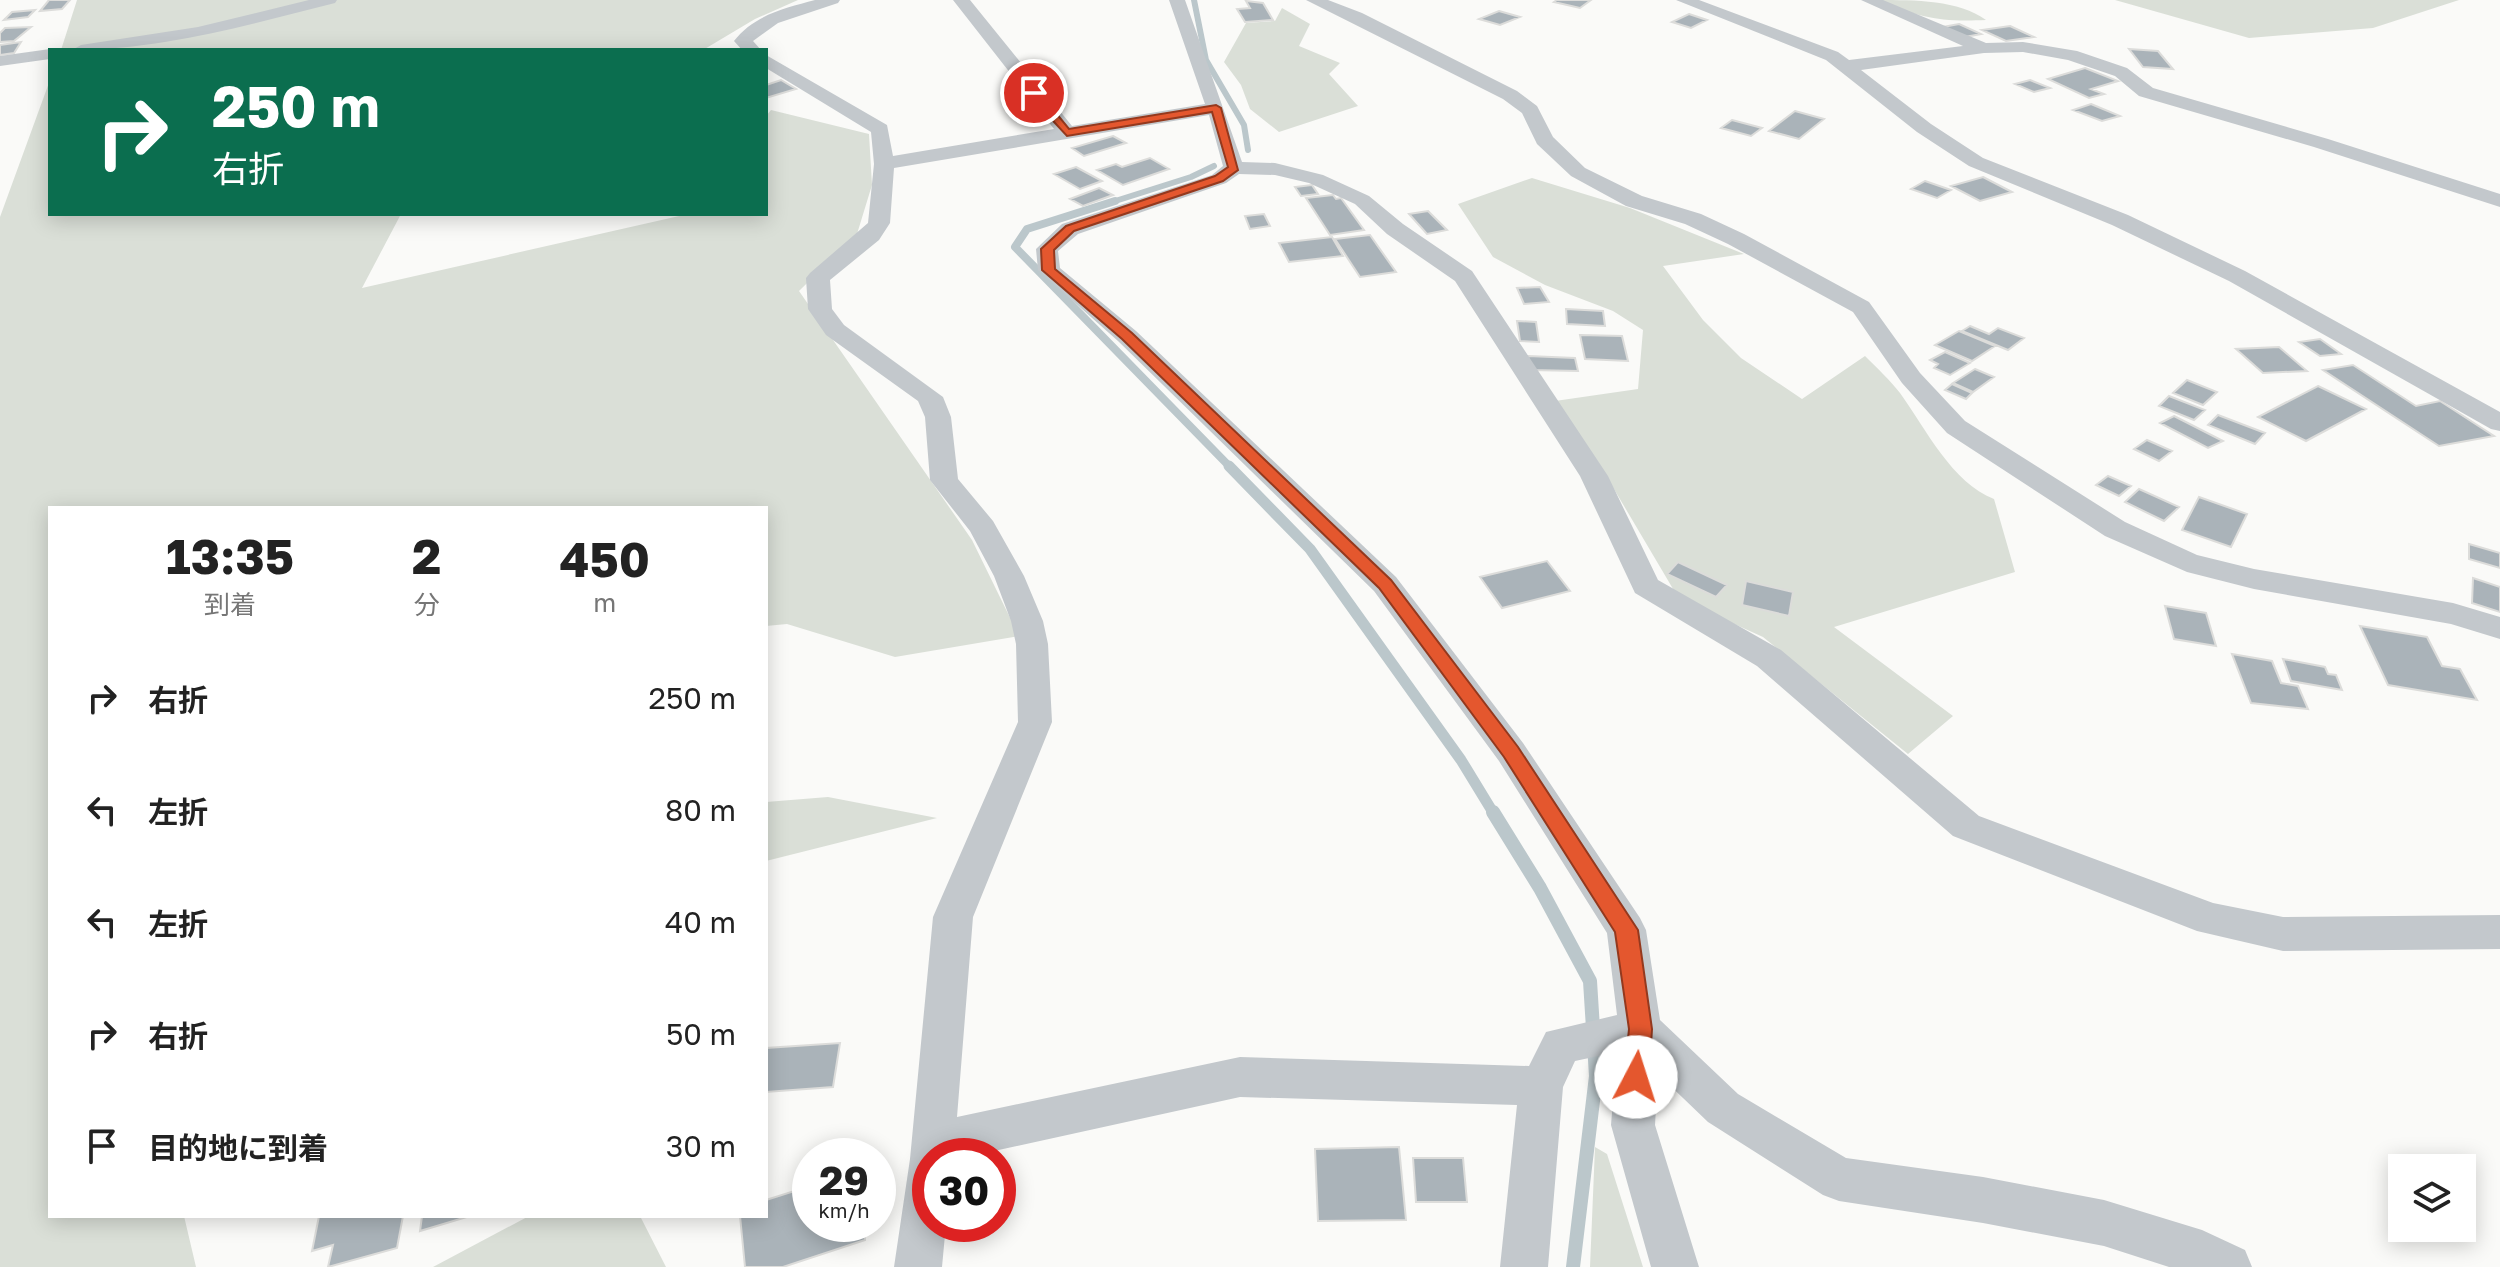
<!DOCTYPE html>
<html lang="ja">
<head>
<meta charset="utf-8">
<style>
	:root { --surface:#fff; --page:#f2f2f2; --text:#222; --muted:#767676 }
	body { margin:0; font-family:"Golos Text","Noto Sans JP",sans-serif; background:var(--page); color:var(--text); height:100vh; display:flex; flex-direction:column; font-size:30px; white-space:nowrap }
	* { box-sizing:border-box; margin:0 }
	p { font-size:26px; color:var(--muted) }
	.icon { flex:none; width:44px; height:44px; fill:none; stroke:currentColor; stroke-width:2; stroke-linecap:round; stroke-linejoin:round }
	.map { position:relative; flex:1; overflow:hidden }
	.side { position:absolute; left:48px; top:506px; width:720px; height:712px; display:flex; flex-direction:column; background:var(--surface); border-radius:0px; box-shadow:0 4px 20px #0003 }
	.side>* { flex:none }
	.banner { position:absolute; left:48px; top:48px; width:720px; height:168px; border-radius:0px; box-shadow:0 4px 20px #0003; background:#0b6e4f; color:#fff; overflow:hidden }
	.fabs { position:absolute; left:2388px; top:1154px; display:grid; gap:16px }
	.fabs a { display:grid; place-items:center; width:88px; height:88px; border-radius:0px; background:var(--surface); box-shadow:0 4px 20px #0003; font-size:40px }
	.speed { position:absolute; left:792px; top:1138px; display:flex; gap:16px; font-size:40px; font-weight:700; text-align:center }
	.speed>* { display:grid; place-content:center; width:104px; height:104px; border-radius:50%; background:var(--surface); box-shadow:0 4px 20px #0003; line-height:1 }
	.speed small { font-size:20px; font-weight:400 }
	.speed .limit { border:12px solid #d22; background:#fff; color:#111 }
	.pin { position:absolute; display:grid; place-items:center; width:68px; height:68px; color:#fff; margin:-34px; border:4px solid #fff; border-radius:50%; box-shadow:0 2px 8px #0007 }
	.me { position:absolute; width:88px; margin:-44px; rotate:5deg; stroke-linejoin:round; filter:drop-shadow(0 0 6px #0008) }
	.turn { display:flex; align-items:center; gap:28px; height:168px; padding:0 32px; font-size:36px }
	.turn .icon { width:104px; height:104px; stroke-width:2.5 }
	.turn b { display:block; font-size:56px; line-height:68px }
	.eta { display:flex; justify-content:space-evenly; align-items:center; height:136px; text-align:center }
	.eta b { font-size:48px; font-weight:700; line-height:56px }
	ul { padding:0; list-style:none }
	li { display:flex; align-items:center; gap:24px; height:112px; padding:0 32px }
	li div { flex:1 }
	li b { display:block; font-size:30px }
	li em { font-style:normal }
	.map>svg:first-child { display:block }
	.green { fill:#dadfd7 }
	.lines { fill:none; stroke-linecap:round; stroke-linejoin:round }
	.stream-far3 { stroke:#bbc7cb; stroke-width:6 }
	.stream-far2 { stroke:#bbc7cb; stroke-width:8 }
	.stream-far1 { stroke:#bbc7cb; stroke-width:11 }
	.stream { stroke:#bbc7cb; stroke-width:14 }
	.building { fill:#aab3b9; stroke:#dcdcda; stroke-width:2 }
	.street { fill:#c3c8cc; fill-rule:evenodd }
	.route { fill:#e4572e; stroke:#94391e; stroke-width:2 }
</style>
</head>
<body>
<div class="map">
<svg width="2500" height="1267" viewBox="0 0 2500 1267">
	<rect width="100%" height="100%" fill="#fafaf8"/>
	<path class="green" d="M77,0h721l-43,19 -52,31h-642z
		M1878,0c37,0 81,0 108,20 -47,2 -65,-2 -108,-20z
		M2115,0h344l-86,28 -124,10z
		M1282,8l28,16 -11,22 41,17 -11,11 29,32 -79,26 -29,-23 -9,-24 -17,-23 22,-39 29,-2z
		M50,80v134h351l-39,74 326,-74h78v-98l5,-6 98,24 3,51 -15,49 -58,57 173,249 47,96 -124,21 -108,-33 -21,2v-118h-716v708h134l12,51h-196v-1050z
		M1532,178l98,30 114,46 -81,12 40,54 38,38 61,41 63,-43c12,12 25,24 35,37 26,36 52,90 94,106l21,73 -181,55 119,89 -45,38 -145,-117 -84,-38 -81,-137 -43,-61 83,-12 5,-59 -30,-19 -68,-26 -52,-28 -35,-53z
		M828,797l109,21 -171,43v-59z
		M1595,1147l12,7 36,113h-53z
		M529,1216h111l26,51h-233z"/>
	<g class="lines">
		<path class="stream-far3" d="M1194,0l12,60 38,65 4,25
			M1109,203l82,-26 23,-11"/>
		<path class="stream-far2" d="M1115,201l-88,28 -12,18 216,221"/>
		<path class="stream-far1" d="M1229,466l81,83 151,211 33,54"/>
		<path class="stream" d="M1493,812l47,76 50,93 6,95 -23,191"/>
	</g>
	<path class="building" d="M49,0h21l-8,9 -22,2z
		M1557,0h34l-11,8 -26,-6z
		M1246,1l17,2 10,17 -28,2 -8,-13 13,-1z
		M35,10l-7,7 -24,3 8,-8z
		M1499,11l21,6 -20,8 -21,-6z
		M1689,14l18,6 -16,8 -19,-6z
		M1959,24l22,10 -16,3 -22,-10z
		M2010,26l24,11 -28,4 -24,-11z
		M31,27l-17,14 -14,1v-9l5,-5z
		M21,42l-7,11 -14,2v-10z
		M2129,49l29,2 15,18 -30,-2z
		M2085,68l33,13 -27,8 13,5 -15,4 -41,-19z
		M781,80l15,9 -30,9v-13z
		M2030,80l20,8 -16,4 -19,-8z
		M2091,104l29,12 -18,5 -29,-11z
		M1795,111l29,8 -25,20 -30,-8z
		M1732,120l30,8 -11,8 -30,-8z
		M1113,136l13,7 -42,13 -12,-8z
		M1150,158l19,11 -46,16 -26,-15 19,-6 6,3z
		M1076,167l26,14 -22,8 -26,-15z
		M1983,177l29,15 -32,9 -29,-15z
		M1925,181l26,9 -14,8 -26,-9z
		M1312,185l6,9 -17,2 -6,-9z
		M1099,188l14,7 -30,11 -13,-7z
		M1333,195l3,4 5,-1 23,32 -34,5 -24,-37z
		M1428,211l19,19 -20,4 -18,-20z
		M1264,214l6,12 -20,3 -5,-13z
		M1370,235l26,37 -36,5 -25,-38z
		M1332,237l11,19 -54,6 -10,-19z
		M1540,287l9,15 -25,2 -7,-16z
		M1566,309l37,2 2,15 -38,-2z
		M1517,321l19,1 3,20 -19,-1z
		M1970,326l19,8 9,-6 26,10 -16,12 -46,-19z
		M1959,331l36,15 -23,15 -37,-16z
		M1580,335l42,1 6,25 -43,-2z
		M2320,339l21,15 -21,2 -21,-14z
		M2279,347l28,24 -44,2 -27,-24z
		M1945,352l25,11 -20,12 -16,-7 4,-4 -8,-4z
		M1528,356l47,2 3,13 -48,-1z
		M2353,365l63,41 24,-5 54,35 -55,10 -116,-76z
		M1975,369l19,8 -21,15 -20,-9z
		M2187,380l30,12 -14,13 -30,-12z
		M1952,384l20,9 -6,6 -21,-9z
		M2318,386l48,23 -60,32 -48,-24z
		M2169,396l36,14 -11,10 -35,-14z
		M2218,415l47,18 -10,11 -47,-19z
		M2174,416l49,25 -15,7 -48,-25z
		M2147,440l25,11 -13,10 -25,-12z
		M2108,476l23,10 -12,10 -23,-11z
		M2139,489l40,18 -15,14 -39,-19z
		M2199,497l48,17 -16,33 -49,-17z
		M2469,544l31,9v15l-31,-9z
		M1547,561l23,30 -68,17 -22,-31z
		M1678,562l49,23 -11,12 -49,-23z
		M2473,578l27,9v25l-28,-9z
		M1746,581l47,11 -4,24 -47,-11z
		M2165,606l41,7 10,33 -42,-7z
		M2360,626l67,11 15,29 18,3 17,31 -89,-15z
		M2232,654l40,7 9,22 17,3 10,23 -57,-6z
		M2283,659l42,8 3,7 8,1 6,15 -51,-9z
		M840,1043l-7,44 -67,5v-44z
		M1399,1147l7,73 -88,1 -3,-72z
		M1413,1158h50l4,44h-51z
		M810,1186v38h53l2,16 -82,27h-38l-5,-51h26v-16z
		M319,1216h84l-6,32 -69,19 5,-22 -21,6z
		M422,1216h48l-50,15z"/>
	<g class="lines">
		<path class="street" d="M309,0h28l-2,3c-87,22 -173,47 -263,47l9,-5 117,-18z
			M815,0h25l-2,3 -60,20 -25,18 8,9h-19l-8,-9c20,-26 51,-33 81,-41z
			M953,0h17l102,126 133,-22 -36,-104h16l57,162 33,1 48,12 46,21 34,28 69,47 136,205 50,104 123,70 198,166 234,87 70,14 217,-2v34l-217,2 -86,-20 -244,-95 -196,-170 -122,-73 -55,-117 -125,-195 -68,-47 -32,-30 -46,-21 -34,-8 -36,-1 -13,9 -148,51 -20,17 2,17 76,63 260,246 127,166 117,175 6,12 14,90 78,74 108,64 137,19 121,23 98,30 43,20 7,17h-83l-65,-21 -121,-23 -144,-22 -16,-6 -115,-73 -50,-48 -3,51 44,142h-48l-40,-142 6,-73 -42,9 -12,26 -15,180h-48l17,-162 -277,-8 -269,59h-41v68h16l-4,43h-48l16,-108 23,-242 85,-195 -2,-78 -5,-23 -17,-45 -24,-45 -40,-51 -5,-63 -7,-16 -92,-66 -18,-26 -2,-31 4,-5 58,-50 6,-59 -3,-32 -105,-64v-13l121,70 6,31 161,-27zM1209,115l14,51 -11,9 -150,49 -26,25 2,21 80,71 256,250 125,170 108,172 10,82 -71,17 -17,34 -289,-9 -283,60 16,-200 79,-195 -4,-78 -5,-23 -19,-45 -31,-55 -35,-42 -7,-62 -8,-20 -99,-72 -12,-16 -2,-29 49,-40 11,-17 4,-55z
			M1306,0h22l34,13 155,78 20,15 16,31 32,31 57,28 59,18 43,20 125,68 51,71 45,48 160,101 72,33 57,14 199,34 47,14v22l-49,-15 -197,-35 -67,-17 -82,-36 -158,-103 -45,-50 -49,-71 -125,-68 -43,-20 -59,-18 -55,-30 -34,-32 -15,-31 -19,-14z
			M1676,0h23l139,52 11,8 114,-14 -102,-46h22l103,43 37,-1 54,9 50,17 26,20 175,51 172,55v13l-186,-60 -175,-51 -24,-20 -47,-16 -45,-8 -39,1 -123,17 70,54 52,34 145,57 117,56 255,141v19l-9,-2 -262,-148 -117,-56 -143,-59 -52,-34 -91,-72z
			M50,49l5,1h-5v9l-50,7v-10z"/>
	</g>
	<path class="route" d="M1030,91h8l31,38 147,-24 5,3 17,62 -15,11 -149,50 -20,19 1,19 77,64 259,247 127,167 120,183 14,99 -3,48 -4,8 -9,3 -8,-3 -4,-8 5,-48 -14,-97 -111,-175 -125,-169 -257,-249 -80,-69 -1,-21 25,-23 149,-50 13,-9 -16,-55 -145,24 -37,-40z"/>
</svg>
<div class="fabs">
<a><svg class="icon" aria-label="layers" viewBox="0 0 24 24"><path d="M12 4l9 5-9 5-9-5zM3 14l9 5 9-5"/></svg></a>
</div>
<div class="speed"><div>29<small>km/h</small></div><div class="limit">30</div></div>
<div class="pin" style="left:1034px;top:93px;background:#d93025"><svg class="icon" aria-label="arrive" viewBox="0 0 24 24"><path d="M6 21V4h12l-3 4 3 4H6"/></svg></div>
<svg class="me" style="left:1636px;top:1077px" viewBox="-20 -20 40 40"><circle r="19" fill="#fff"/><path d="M0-13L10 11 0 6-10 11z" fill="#e4572e"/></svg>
<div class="banner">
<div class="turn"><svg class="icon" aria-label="right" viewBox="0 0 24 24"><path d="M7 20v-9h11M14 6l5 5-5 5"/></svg><div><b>250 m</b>右折</div></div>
</div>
<section class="side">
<div class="eta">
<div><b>13:35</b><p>到着</p></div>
<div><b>2</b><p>分</p></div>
<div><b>450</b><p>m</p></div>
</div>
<ul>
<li><svg class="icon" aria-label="right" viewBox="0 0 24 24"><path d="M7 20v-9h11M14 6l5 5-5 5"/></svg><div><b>右折</b></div><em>250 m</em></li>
<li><svg class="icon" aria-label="left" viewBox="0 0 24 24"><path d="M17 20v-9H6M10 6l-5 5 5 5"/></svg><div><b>左折</b></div><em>80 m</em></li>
<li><svg class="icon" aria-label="left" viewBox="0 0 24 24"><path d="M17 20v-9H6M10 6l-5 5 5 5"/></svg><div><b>左折</b></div><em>40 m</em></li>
<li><svg class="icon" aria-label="right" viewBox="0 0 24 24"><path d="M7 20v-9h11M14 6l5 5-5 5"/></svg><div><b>右折</b></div><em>50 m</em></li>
<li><svg class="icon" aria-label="arrive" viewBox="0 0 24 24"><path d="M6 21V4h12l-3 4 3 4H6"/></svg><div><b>目的地に到着</b></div><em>30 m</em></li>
</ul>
</section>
</div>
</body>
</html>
